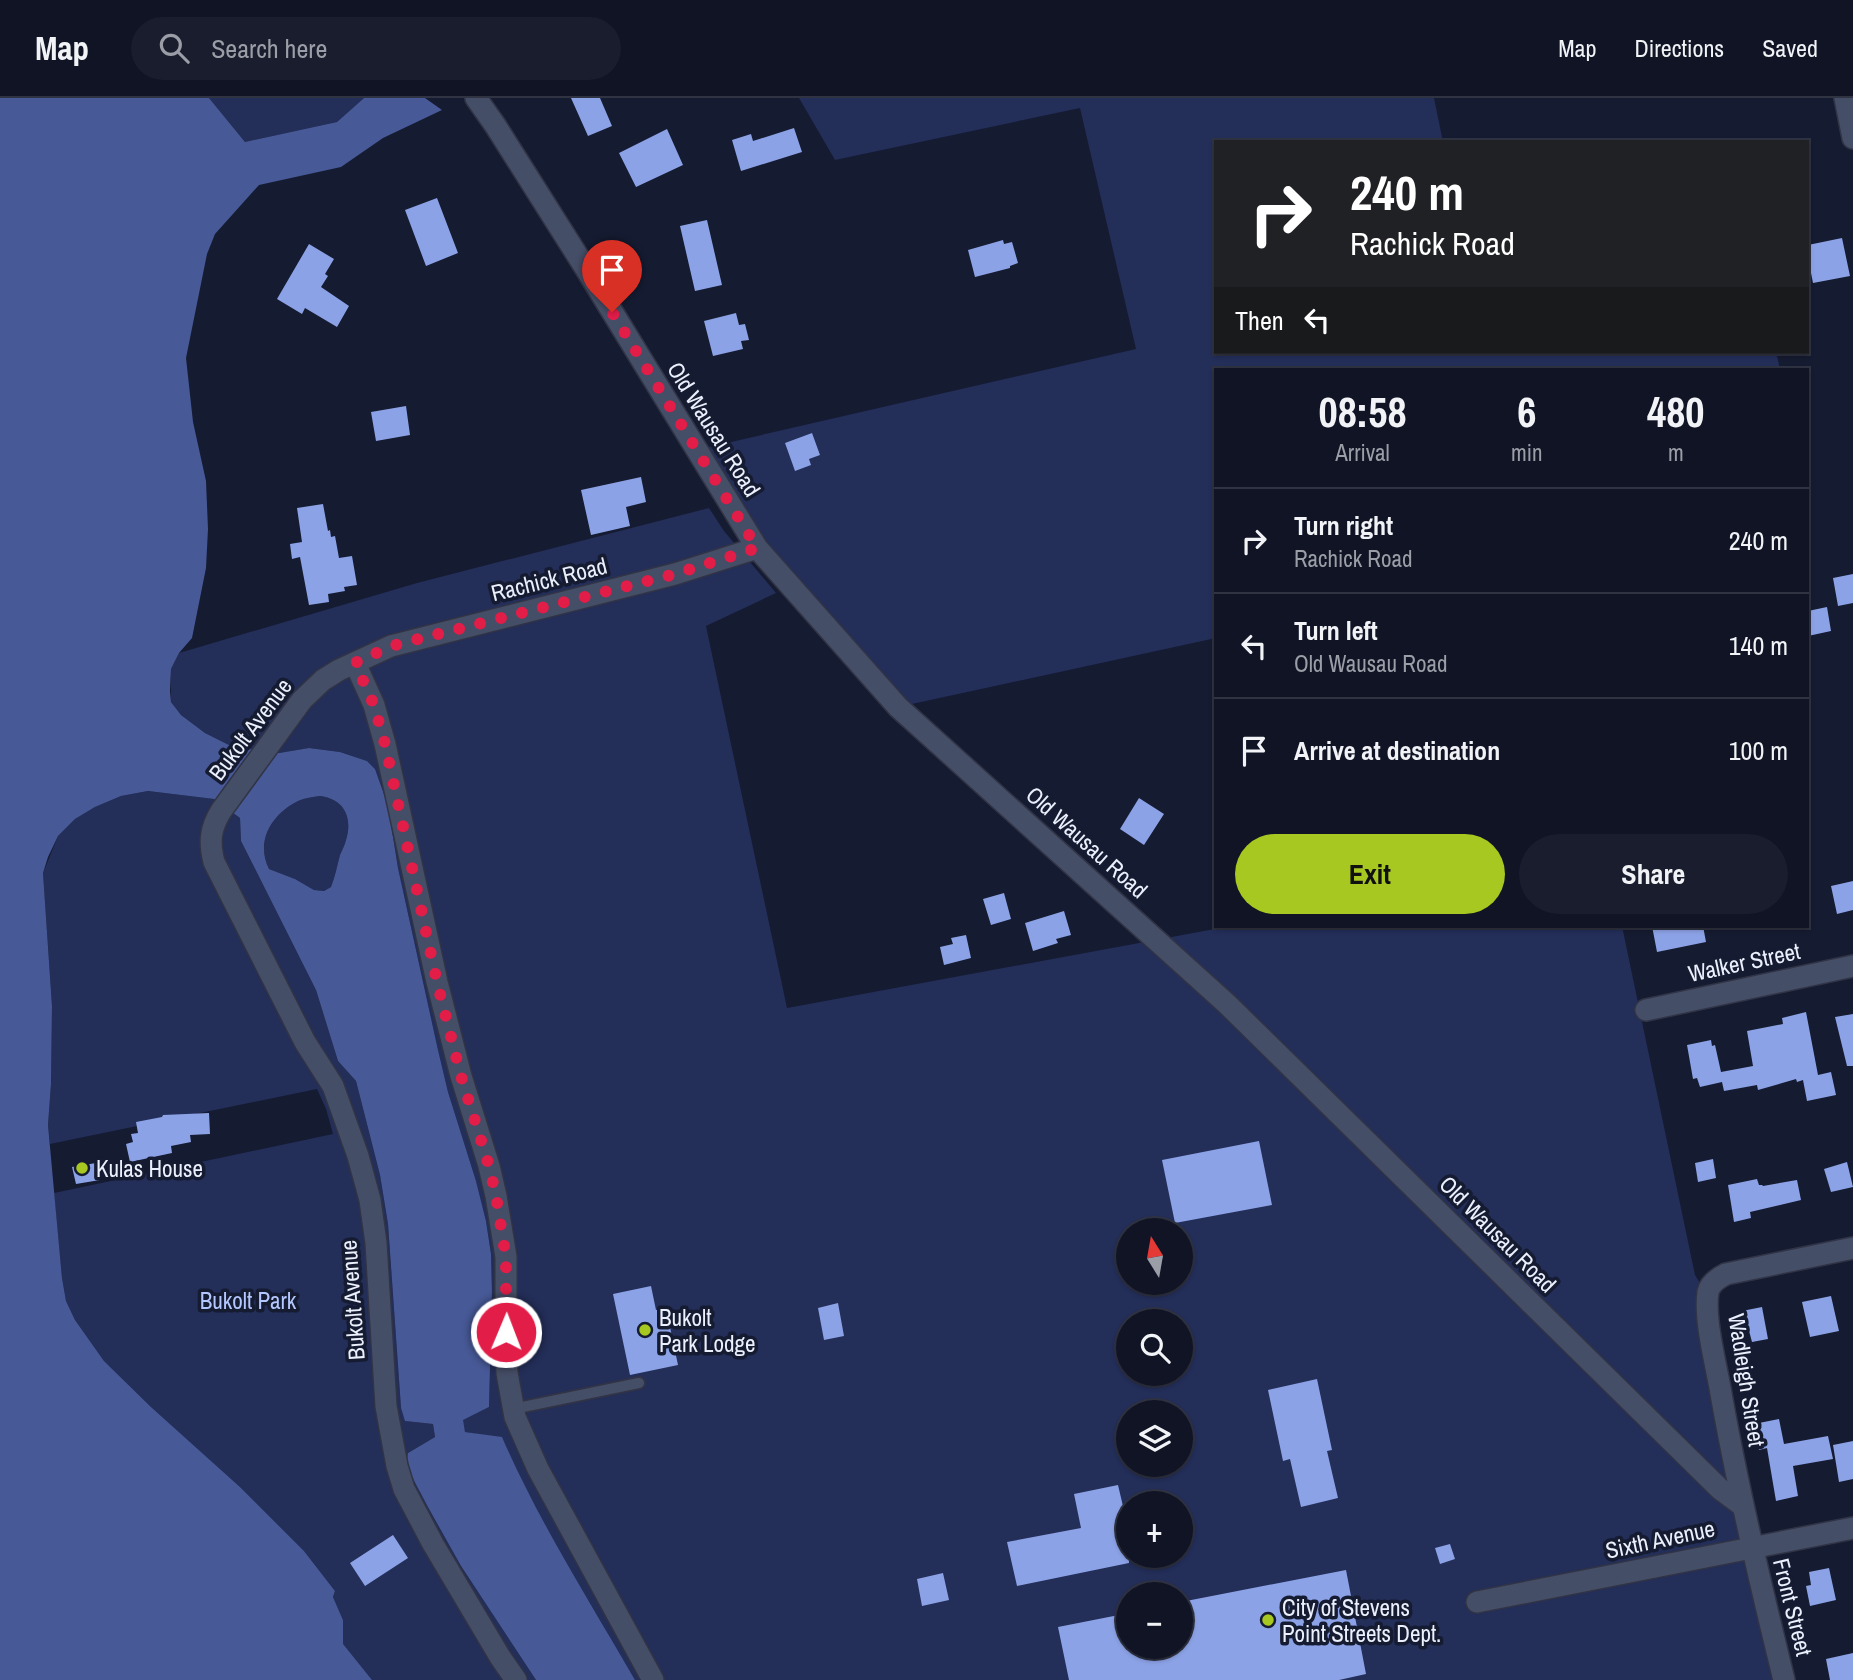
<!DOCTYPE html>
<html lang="en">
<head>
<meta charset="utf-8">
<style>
	:root { --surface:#101425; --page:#191d2d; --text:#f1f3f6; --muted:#9c9ea7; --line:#303342; --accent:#a6c820 }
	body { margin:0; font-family:"Archivo Narrow",sans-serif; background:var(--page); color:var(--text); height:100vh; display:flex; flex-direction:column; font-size:26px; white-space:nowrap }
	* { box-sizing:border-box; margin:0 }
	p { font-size:23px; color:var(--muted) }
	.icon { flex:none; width:38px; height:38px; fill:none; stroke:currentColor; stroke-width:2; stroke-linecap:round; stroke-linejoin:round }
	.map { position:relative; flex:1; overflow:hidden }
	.side { position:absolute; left:1214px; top:270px; width:595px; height:560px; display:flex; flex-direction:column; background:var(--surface); border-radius:0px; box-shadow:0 2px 5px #0004,0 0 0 2px var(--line) }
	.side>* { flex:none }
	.guide { position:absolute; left:1214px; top:42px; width:595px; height:214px; border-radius:0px; box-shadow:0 2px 5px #0004,0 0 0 2px var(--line); background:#202124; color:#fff; overflow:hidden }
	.needle { width:46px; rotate:349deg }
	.tools { position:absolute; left:1116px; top:1120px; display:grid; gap:14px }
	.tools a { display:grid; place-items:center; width:77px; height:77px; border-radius:50%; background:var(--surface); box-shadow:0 2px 5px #0004,0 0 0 2px var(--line); font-size:35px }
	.pin { position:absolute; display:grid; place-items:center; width:60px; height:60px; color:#fff; margin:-72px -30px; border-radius:50% 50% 50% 0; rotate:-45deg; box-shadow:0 0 7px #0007 }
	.pin .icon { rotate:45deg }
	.me { position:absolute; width:77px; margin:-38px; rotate:1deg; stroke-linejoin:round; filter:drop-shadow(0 0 5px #0008) }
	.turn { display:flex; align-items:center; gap:24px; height:147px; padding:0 21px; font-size:32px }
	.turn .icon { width:91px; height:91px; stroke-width:2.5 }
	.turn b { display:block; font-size:49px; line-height:60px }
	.then { display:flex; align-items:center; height:66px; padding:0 21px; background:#0003; gap:14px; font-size:26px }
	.eta { display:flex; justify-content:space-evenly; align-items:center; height:119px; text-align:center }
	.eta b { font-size:42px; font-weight:700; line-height:49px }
	.button { display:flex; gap:14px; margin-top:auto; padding:14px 21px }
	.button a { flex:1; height:80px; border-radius:42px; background:var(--accent); color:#111; font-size:28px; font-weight:700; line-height:80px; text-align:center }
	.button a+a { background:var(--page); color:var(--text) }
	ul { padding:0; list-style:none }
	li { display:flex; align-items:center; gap:21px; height:105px; padding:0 21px; border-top:2px solid var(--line) }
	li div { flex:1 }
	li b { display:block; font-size:26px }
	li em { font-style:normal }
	header { display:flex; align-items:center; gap:42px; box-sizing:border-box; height:98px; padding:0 35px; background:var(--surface); border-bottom:2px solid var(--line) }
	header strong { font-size:33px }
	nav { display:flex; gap:38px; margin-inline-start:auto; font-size:24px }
	.search { width:490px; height:63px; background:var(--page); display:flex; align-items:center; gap:18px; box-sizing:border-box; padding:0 24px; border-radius:38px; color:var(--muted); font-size:26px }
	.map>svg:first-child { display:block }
	.green { fill:#232e59; fill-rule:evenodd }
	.water { fill:#475997; fill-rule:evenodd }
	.building { fill:#8ca2e6 }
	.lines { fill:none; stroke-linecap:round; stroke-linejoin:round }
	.lane-casing { stroke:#313446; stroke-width:14 }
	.street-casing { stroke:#313446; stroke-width:24 }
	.lane { stroke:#454e67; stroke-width:10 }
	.street { stroke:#454e67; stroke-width:21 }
	.route { stroke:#e11d48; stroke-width:12; stroke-dasharray:0 21.6 }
	.poi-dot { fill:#a6c820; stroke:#151b31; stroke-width:2.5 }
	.labels { text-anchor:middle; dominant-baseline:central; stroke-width:7; stroke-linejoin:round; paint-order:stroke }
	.street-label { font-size:23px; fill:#ebf0fc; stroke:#151b31 }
	.poi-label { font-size:23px; fill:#ebf0fc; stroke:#151b31; text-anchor:start }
	.park-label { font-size:23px; fill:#b3c6fd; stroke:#151b31 }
</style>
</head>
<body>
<header>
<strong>Map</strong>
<div class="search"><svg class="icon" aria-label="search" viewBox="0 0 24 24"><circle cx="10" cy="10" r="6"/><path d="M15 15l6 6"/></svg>Search here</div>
<nav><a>Map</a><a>Directions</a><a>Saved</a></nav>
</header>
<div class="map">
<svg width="1853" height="1582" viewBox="0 0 1853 1582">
	<rect width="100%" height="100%" fill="#151b31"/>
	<path class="green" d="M209,0h155l-27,24 -92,20z
		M799,0h635l9,44h-227v210h560l4,17h-564v269l-318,69 -133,-164 -69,-93 440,-101 -56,-241 -245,52z
		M709,410l15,23 52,62 -70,33 81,382 444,-82h391l73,349 5,8 -3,13 2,27 74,357h-1138c-46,-80 -96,-158 -133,-242l-37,-6 -3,-12 27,-13 3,-116 -1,-37 -5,-33 -10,-40 -28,-89 -10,-42 -40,-182 -9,-56 -4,-15 -10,-28 -8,-8 -27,-9 -31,-4 -30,5 -48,-7 -26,-13 -24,-18 -10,-13v-33l8,-16 238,-70zM1129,1132h52v53h-52zM1129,1223h52v53h-52zM1129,1314h52v53h-52zM1129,1405h52v53h-52zM1129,1496h52v53h-52z
		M148,693l66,8 26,19 1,23 75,149 22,71 18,20 24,94 8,49 13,184 5,13 27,3 2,13 -27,16 21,56 32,57 75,114h-164l-30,-36 1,-24 -10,-23 2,-6 -31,-40 -64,-64 -89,-80 -47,-46 -29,-41 -9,-19 -4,-23 -8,-85 279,-59 -7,-25 -9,-20 -267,55 -2,-19 3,-41 1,-78 -9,-133 15,-37 17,-17 20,-12 26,-11z
		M320,698c24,3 33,21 26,44 -1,5 -4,10 -6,15 -3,11 -5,22 -9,32l-7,4 -10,-1 -19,-11 -26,-10c-14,-28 3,-55 29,-68 7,-3 15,-4 22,-5z"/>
	<path class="water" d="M0,0h209l36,44 92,-20 27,-24h61l17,12 -59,28 -42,29 -82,18 -44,49 -8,20 -21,104 7,64 13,59 2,48 -2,39 -14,70 -13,15 -8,16 -1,22 1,11 10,13 24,18 26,13 48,7 30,-5 31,4 27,9 8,8 10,28 4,15 9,56 40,182 10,42 28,89 10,40 5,33 1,37 -3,116 -26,13 2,12 37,5c37,85 87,163 133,243h-99l-75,-114 -32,-57 -20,-38 -2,-11 1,-7 27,-16 -2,-13 -28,-3 -4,-13 -13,-184 -8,-49 -24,-94 -18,-20 -22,-71 -75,-149 -1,-23 -26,-19 -66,-8 -27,5 -26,11 -20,12 -17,17 -10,21 -5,16 9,133 -1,78 -3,41 14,153 4,23 9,19 29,41 47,46 89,80 64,64 31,40 -2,6 10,23v24l29,36h-372zM320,698c24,3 33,21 26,44 -1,5 -4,10 -6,15 -3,11 -5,22 -9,32l-7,4 -10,-1 -19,-11 -26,-10c-14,-28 3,-55 29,-68 7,-3 15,-4 22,-5z"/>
	<path class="building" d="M571,0h29l12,28 -24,10z
		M794,30l8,24 -61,19 -9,-31 19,-6 2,7z
		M667,31l16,36 -47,22 -17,-34z
		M437,100l21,55 -32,13 -21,-56z
		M707,122l15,65 -27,6 -15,-65z
		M1842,140l8,38 -37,7 -5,-25v-13z
		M1003,142l1,4 8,-2 6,21 -8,3v2l-35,9 -7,-27z
		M309,146l25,15 -9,15 3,2 -7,11 28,19 -12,21 -32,-19 -3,6 -25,-15z
		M736,215l3,12 6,-1 4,16 -8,1 2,8 -30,7 -9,-35z
		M406,308l4,29 -34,6 -5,-29z
		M812,335l8,22 -11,4 2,6 -16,6 -10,-28z
		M641,379l5,25 -20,5 4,19 -39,9 -10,-45z
		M323,406l5,27 2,-1 1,7 4,-1 4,22 13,-2 5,29 -13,2 1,4 -17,3 1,8 -20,3 -9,-48 -8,2 -2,-15 12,-2 -5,-34z
		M1853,476v29l-15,3 -5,-28z
		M1827,509l4,24 -23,5v-25z
		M1139,700l25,16 -20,31 -24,-16z
		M1853,783v29l-16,4 -6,-28z
		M1004,795l7,26 -20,6 -8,-26z
		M1064,813l7,24 -15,4 2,4 -25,8 -8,-28z
		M1652,828h51l3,16 -49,10z
		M966,837l5,23 -27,7 -4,-18 13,-3 -2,-6z
		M1806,914l12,63 13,-3 5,23 -29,6 -4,-21 -6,2 -1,-3 -38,11 -1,-5 -33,6 -2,-9 -22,5 -3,-9 -4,1 -6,-34 24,-5 1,6 3,-1 6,27 32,-6 -6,-35 36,-7 -1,-6z
		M1853,916v52h-6l-12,-49z
		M209,1015l1,21 -20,1 1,7 -20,4 1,7 -42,9 -4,-18 7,-2 -2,-8 7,-1 -2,-11 26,-5 1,-2z
		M1259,1043l13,64 -97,18 -13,-63z
		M1713,1061l3,19 -18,4 -3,-19z
		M1847,1064l6,25 -22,5 -7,-23z
		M96,1065l4,17 -24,4 -4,-17z
		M1757,1081l2,6h3l1,1 34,-6 4,20 -51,12 1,6 -17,4 -6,-37z
		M651,1188l5,24 10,-2 12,57 -48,10 -17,-81z
		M1831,1198l8,35 -29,6 -8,-35z
		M838,1205l6,33 -20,4 -6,-32z
		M1762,1209l6,32 -16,3 -4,-15 -7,1 -4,-16z
		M1317,1281l15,71 -5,1 11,47 -37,9 -11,-48 -7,2 -15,-71z
		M1779,1321l5,25 44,-8 5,23 -40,7 5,30 -22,5 -9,-53 -8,2 -5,-26z
		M1853,1343v38l-14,3 -6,-37z
		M1118,1387l8,34h3v44l-112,23 -10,-44 74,-14 -7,-34z
		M393,1437l15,23 -43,28 -15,-23z
		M1450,1446l5,15 -15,5 -5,-16z
		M1829,1470l7,32 -26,6 -4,-20 5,-1 -2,-13z
		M1346,1472l20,104 -27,6h-270l-11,-53 71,-14v34h52v-45z
		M943,1475l6,27 -27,6 -5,-27z
		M1853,1555v27h-23l-4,-21z"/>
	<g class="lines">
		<g class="lane-casing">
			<path id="lane" d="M513,1311l126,-26"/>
		</g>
		<g class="street-casing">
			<path id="street" d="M476,0l19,27 91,144 171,279 141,159 329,297 493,485 23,17
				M1845,0l8,40
				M355,565l19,42 11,39 52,238 24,94 28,90 7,30 10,61v92l1,24 8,44 23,52 115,211
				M1646,912l207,-44
				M1477,1504l376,-74
				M516,1582l-16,-23 -67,-113 -29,-55 -7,-23 -11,-60 -10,-163 -6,-43 -12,-44 -25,-70 -28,-44 -91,-180c-5,-20 -4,-33 7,-51l81,-111 21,-20 16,-10 52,-24 284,-72 82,-26
				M1784,1582c-24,-97 -47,-194 -64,-292 -5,-27 -16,-70 -12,-96 2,-9 10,-14 18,-18l127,-26"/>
		</g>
		<use href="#lane" class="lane"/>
		<use href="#street" class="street"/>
	</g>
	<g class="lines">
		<path class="route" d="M506,1234v-74l-10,-62 -7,-30 -28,-90 -24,-94 -52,-238 -11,-39 -19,-42 36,-17 284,-72 82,-26 -145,-236"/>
	</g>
	<g class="poi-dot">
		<circle cx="82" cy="1070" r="7"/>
		<circle cx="645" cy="1232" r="7"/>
		<circle cx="1268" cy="1522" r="7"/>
	</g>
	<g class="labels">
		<g class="street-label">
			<text transform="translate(714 331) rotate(58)">Old Wausau Road</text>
			<text transform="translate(549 481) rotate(-14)">Rachick Road</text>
			<text transform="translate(250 631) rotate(-53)">Bukolt Avenue</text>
			<text transform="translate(1087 744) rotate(42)">Old Wausau Road</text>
			<text transform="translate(1744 864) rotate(-12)">Walker Street</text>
			<text transform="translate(1498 1136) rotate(45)">Old Wausau Road</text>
			<text transform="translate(352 1202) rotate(-94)">Bukolt Avenue</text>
			<text transform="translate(1747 1282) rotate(81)">Wadleigh Street</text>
			<text transform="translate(1660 1441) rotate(-12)">Sixth Avenue</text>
			<text transform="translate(1793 1509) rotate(76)">Front Street</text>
		</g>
		<g class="poi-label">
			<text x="96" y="1070">Kulas House</text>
			<text x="659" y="1219">Bukolt<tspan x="659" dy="26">Park Lodge</tspan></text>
			<text x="1282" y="1509">City of Stevens<tspan x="1282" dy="26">Point Streets Dept.</tspan></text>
		</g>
		<g class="park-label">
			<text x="248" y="1202">Bukolt Park</text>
		</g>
	</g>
</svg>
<div class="tools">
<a><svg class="needle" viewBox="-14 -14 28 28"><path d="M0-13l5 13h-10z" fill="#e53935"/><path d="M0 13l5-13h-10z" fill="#9c9ea7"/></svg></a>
<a><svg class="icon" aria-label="search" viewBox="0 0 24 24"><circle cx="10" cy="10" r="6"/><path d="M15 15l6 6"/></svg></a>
<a><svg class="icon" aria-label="layers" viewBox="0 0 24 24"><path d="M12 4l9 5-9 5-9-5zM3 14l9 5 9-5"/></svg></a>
<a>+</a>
<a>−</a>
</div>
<div class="pin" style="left:612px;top:214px;background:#d93025"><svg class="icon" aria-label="arrive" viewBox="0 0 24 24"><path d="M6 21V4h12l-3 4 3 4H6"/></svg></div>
<svg class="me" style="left:506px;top:1234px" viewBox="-20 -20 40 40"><circle r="17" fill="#e11d48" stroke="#fff" stroke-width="3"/><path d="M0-11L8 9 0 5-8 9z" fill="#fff"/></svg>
<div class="guide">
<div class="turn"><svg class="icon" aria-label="right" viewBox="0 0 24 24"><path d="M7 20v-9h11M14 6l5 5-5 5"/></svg><div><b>240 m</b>Rachick Road</div></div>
<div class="then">Then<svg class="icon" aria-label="left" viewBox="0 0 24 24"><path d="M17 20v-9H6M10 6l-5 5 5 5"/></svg></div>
</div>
<section class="side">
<div class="eta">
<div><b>08:58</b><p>Arrival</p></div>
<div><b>6</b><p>min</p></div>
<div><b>480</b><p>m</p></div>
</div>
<ul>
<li><svg class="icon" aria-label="right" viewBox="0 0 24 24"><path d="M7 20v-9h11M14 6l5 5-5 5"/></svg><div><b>Turn right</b><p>Rachick Road</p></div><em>240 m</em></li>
<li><svg class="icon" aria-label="left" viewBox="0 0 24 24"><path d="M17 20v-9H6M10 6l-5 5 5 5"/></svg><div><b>Turn left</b><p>Old Wausau Road</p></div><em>140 m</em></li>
<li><svg class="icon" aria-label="arrive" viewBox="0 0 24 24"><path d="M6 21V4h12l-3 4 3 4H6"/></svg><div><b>Arrive at destination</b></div><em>100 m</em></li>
</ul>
<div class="button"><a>Exit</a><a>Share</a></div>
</section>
</div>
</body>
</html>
